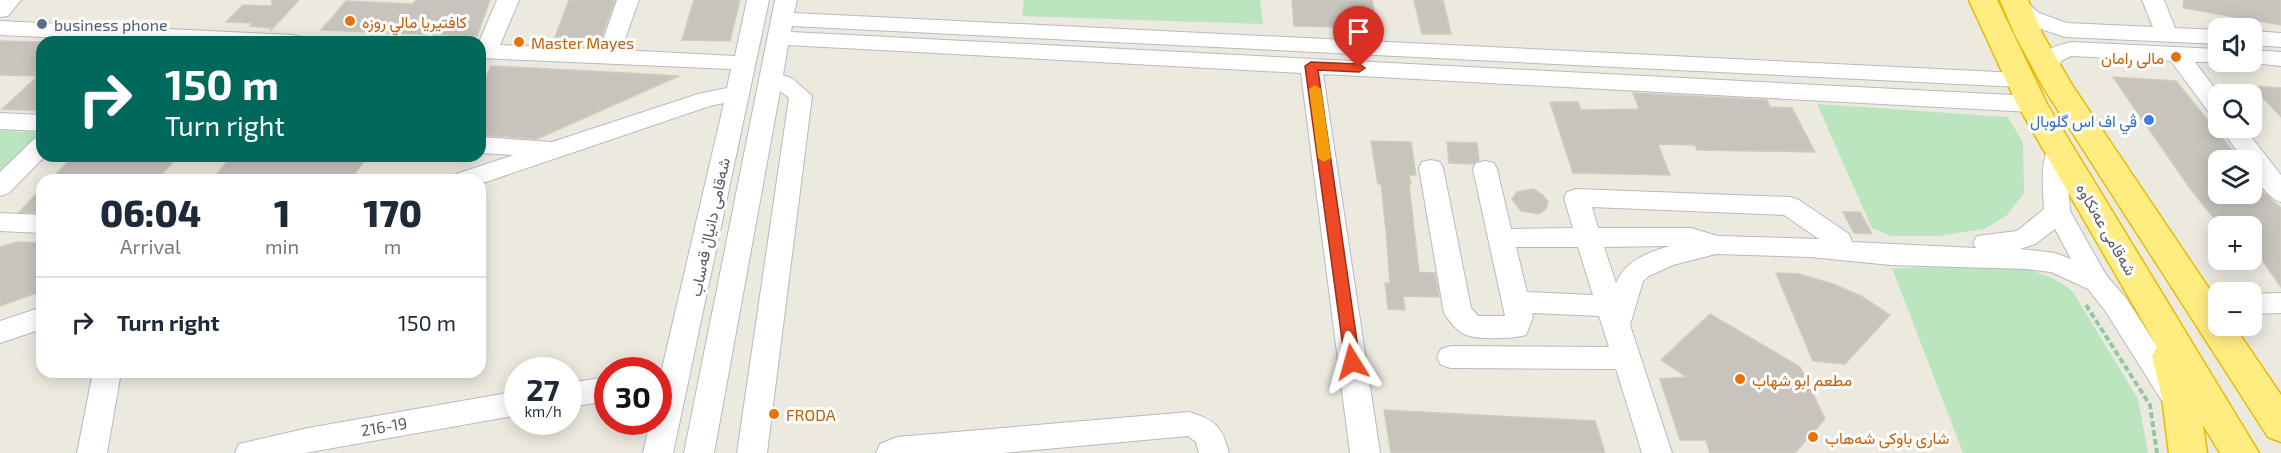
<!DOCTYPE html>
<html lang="en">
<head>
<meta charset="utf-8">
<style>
	:root { --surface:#fff; --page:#f6f6f7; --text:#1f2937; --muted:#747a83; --line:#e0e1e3 }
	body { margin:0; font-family:"Exo 2",Vazirmatn,sans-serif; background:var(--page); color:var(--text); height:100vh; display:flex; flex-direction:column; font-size:22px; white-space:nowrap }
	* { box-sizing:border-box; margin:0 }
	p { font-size:20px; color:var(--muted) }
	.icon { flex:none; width:33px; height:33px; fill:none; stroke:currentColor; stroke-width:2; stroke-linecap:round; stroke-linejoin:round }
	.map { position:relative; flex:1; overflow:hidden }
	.sheet { position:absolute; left:36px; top:174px; width:450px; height:204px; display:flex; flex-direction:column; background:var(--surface); border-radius:18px; box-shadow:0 3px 15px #0003 }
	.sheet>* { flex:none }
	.hud { position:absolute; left:36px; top:36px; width:450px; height:126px; border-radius:18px; box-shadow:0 3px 15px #0003; background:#00695c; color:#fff; overflow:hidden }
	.buttons { position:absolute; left:2208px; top:18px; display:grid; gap:12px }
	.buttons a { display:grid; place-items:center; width:54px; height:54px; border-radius:12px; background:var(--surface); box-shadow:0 3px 15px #0003; font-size:30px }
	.speed { position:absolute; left:504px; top:357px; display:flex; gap:12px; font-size:30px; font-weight:700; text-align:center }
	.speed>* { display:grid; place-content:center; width:78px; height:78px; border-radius:50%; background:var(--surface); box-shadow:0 3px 15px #0003; line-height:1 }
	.speed small { font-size:15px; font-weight:400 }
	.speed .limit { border:9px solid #d22; background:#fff; color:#111 }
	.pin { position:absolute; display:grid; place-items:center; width:51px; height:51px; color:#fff; margin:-62px -26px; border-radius:50% 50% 50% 0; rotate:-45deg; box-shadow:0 0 6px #0007 }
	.pin .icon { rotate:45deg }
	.me { position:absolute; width:66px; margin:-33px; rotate:352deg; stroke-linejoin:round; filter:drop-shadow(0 0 4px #0008) }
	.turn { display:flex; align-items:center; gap:21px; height:126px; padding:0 30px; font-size:27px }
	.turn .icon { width:78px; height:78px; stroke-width:2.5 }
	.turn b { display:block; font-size:42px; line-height:51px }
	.eta { display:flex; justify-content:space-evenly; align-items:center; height:102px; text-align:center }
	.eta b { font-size:36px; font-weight:800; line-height:42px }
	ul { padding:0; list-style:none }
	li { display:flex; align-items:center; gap:18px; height:90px; padding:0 30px; border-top:2px solid var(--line) }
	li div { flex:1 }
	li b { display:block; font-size:22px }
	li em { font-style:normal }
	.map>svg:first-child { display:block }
	.green { fill:#bae5be }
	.building { fill:#c6c4bc; stroke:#d0ccbd; stroke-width:1.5 }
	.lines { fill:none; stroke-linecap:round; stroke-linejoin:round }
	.minor-casing { stroke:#b7b9bf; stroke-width:2 }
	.highway-casing { stroke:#eabb00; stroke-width:3 }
	.path { stroke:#93c6a7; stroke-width:4; stroke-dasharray:6 3; stroke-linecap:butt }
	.minor { fill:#fff; fill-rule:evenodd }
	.highway { fill:#ffed82; fill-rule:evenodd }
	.route { fill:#ed4924; stroke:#9a2f17; stroke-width:1.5 }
	.slow { fill:#f59e0b }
	.food-dot { fill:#e8710a; stroke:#fff; stroke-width:2 }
	.service-dot { fill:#5c6f8a; stroke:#fff; stroke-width:2 }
	.shop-dot { fill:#3f7fe0; stroke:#fff; stroke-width:2 }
	.labels { text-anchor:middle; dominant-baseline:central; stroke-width:6; stroke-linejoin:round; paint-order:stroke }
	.food-label { font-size:16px; fill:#c56008; stroke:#fff; text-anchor:start }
	.service-label { font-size:16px; fill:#4e5e75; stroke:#fff; text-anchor:start }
	.shop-label { font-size:16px; fill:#366cbe; stroke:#fff; text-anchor:end }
	.street-label { font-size:16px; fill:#585b61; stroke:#fff }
</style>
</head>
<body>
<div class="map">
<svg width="2281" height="453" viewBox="0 0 2281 453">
	<rect width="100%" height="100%" fill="#eceadf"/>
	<path class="green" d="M1024,0h236l3,24 -241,-8z
		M1817,104l191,13 15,26 1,50 -17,22 -23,14 -46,7h-47l-19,-8z
		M0,130l42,3v1l-38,37h-4z
		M2017,266c21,7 39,11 56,26l65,107 10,54h-185l-71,-185z"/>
	<path class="building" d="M272,0h27l-28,30v-2l-21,-2 2,-3 -26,-1 17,-17 29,1z
		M416,0h74l-13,36 -156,-6 25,-29 67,3z
		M569,0h46l-14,39 -46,-2z
		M694,0h46l-10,41 -48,-1z
		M1292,0h80l6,28 -84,-2z
		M1414,0h29l8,34h-29z
		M2184,0h97v25l-98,-17z
		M0,41l42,1v69l-40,-2 36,-33 -38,-1z
		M491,66l137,7 51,3 -142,63 -57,-4v-45z
		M2113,77l63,4 64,79h-22v34h34v-21l11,19 18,16v79l-29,-41v-20h-32l-31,-39z
		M2252,86l29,2v29z
		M1633,93l134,7 3,7 22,1 23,44 -118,-2 -2,-5 -37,-1 12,31 -97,-2 -23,-71h28l3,8 58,-1z
		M1371,141l40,1 5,33h-7l2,9h-2l10,88 16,1 4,24 -36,-1 2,14 -17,-1 -3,-26h5l-4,-52 -5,-47h-3z
		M1447,142l30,1 2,17 -6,4 -24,-1z
		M74,156h104l-21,24 -75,-5 -5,5h-27z
		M232,156h136l-18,24h-138z
		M42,188v25l-23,-1z
		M1533,189l10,6 5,7 -2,7 -7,5 -18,-3 -9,-12 5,-7z
		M1843,212h17l12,22 -18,-1z
		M17,242l25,1v48l-42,15v-59z
		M1776,273l23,1 34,10 28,12 29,19 -45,49 -32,-3z
		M1710,314l90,53 25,52 -30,34h-85l-4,-13h-26l-20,-61 27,-2 -26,-17z
		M1384,410l211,11 10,32h-214z"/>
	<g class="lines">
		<g class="minor-casing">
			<path id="minor" d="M0,0h21l-13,16 -8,1z
				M497,0h22l-19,45 100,4 17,-49h22l-18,50 114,6 12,-56h22l-96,453h-30l7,-31h8v-36l66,-283 -14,3 -230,78v-4h-27l3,-6 58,-19 -34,-2v-16l72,5 146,-48 29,-6 4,-19 -251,-11 -1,-16z
				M775,0h22l-3,13 1225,60 8,2 3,5 -3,5 -8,2 -1227,-61 -1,6 1241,64 8,3 4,5 -4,5 -8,3 -709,-38 57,379h-30l-49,-380 -513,-28 -5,30 10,4 19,17 -45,357h-30l52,-355 -9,-7 -66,362h-30z
				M2008,0h16l15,13 28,10 86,4 -11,-27h22l11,28 43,2v14l-153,-7 -42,-14 -18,-19z
				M0,21l293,14 8,2 3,5h-151l-153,-7z
				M2252,31l29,2v14l-29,-2z
				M2071,42l147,7v13h6h-29l24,32 -1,22 -8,-2 -39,-53 -100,-5 -10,5 -4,13 -8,2 -8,-2 -3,-10c6,-16 18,-18 33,-22z
				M2252,50l29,2v14l-37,-4h8z
				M0,113l42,2v16l-42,-2z
				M2220,128h24l37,47v27c-15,-5 -29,-26 -29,-42h-8z
				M42,137v19h3l-36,37 -9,3v-24l34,-33z
				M2060,139l8,2 4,6 -5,23 3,41 36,64 20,23 56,87 4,8 -4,8 -10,4 -10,-4 -56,-89 -18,-23 -37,-17 -24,-3 -136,-4 -81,-8 -94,-3 -43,11 -24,11 -6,5 -13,44 42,128h-30l-26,-84 -165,-1 -10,-3 -4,-8 4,-8 10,-3 158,1 -10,-31 -67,-3 1,4 -7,18c-14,4 -50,5 -62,-1 -8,-4 -15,-13 -20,-21l-25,-145 3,-6 9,-2 9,2 3,6 28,140 7,8h27l-32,-147 3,-6 9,-2 9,2 3,6 14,60 62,-1 -9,-30 3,-6 9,-3 214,8 9,3 50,34 3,8 124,6 -3,-5 4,-7 40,-5 27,-22c-1,-22 -5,-48 8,-68zM1592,207l192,8 35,24 -101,-3 -27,-8h-93zM2055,229l16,30 -16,-6 -35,-4 15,-5zM1670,246c-22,6 -45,15 -54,37l-12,-36zM1516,247h62l15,48 -66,-3z
				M0,213l42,2v18l-42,-2z
				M2281,293v20l-29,1v-20z
				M42,307v22l-42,14v-22z
				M93,372h28l-14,81h-30z
				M608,377v24l-40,6v-24z
				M518,391v24l-213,38h-70l4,-9 69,-16z
				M1189,412c26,8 33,14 40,41h-30l-3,-11 -8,-6 -185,17h-127l4,-9 17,-7z"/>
		</g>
		<g class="highway-casing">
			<path id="highway" d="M1969,0h28l50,104 212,349h-39l-17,-28 4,28h-38l-7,-55 -10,-42 5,-10 -140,-242z
				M2000,0h28l15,35 29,50 146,217v24h16l47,69v47l-13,-5 -225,-350 -28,-52z"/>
		</g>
		<path class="path" d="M2086,305l64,100 7,48"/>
		<use href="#minor" class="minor"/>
		<use href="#highway" class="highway"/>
	</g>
	<path class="route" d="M1311,62l48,2 6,4 -6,4 -41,-2 42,292 -3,4h-10l-2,-4 -40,-296z"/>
	<path class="slow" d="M1315,85l6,4 10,69 -7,4 -6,-4 -9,-69z"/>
	<g class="food-dot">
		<circle cx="350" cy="21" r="6"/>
		<circle cx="519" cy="42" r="6"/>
		<circle cx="2176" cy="57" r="6"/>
		<circle cx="1740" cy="379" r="6"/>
		<circle cx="774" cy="414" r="6"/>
		<circle cx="1813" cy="437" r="6"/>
	</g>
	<circle class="service-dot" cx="42" cy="24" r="6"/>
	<circle class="shop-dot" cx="2149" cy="120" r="6"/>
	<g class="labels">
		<g class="food-label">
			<text x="362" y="21">كافتيريا مالي روزه</text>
			<text x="531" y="42">Master Mayes</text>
			<text x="2164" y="57" text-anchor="end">مالى رامان</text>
			<text x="1752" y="379">مطعم ابو شهاب</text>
			<text x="786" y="414">FRODA</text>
			<text x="1825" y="437">شاری باوکی شەھاب</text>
		</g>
		<g class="service-label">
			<text x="54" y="24">business phone</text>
		</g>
		<g class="shop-label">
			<text x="2137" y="120">ڤي اف اس گلوبال</text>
		</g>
		<g class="street-label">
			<text transform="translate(709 227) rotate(-78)">شەقامی دانیاڵ قەساب</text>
			<text transform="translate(2107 229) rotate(60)">شەقامی عەنکاوە</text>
			<text transform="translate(384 426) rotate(-10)">216-19</text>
		</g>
	</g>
</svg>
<div class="buttons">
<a><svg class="icon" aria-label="sound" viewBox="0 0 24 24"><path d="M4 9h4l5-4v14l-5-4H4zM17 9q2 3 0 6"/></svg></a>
<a><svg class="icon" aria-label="search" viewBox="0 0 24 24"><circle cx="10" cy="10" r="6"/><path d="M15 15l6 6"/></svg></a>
<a><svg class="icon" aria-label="layers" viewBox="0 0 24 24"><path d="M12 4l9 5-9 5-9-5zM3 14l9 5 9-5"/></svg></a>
<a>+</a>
<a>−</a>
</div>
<div class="speed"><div>27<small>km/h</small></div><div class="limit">30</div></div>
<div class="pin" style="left:1359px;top:68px;background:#d93025"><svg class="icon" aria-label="arrive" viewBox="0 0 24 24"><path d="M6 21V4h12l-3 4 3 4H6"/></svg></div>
<svg class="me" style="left:1352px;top:362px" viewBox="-20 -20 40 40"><path d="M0-17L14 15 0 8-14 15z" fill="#ed4924" stroke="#fff" stroke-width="4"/></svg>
<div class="hud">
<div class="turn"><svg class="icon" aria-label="right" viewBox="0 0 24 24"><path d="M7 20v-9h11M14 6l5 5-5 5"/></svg><div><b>150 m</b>Turn right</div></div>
</div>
<section class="sheet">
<div class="eta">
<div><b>06:04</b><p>Arrival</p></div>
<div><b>1</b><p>min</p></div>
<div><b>170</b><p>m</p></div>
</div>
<ul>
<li><svg class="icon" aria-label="right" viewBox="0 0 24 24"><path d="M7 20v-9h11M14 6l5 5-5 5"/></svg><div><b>Turn right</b></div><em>150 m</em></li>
</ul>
</section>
</div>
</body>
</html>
